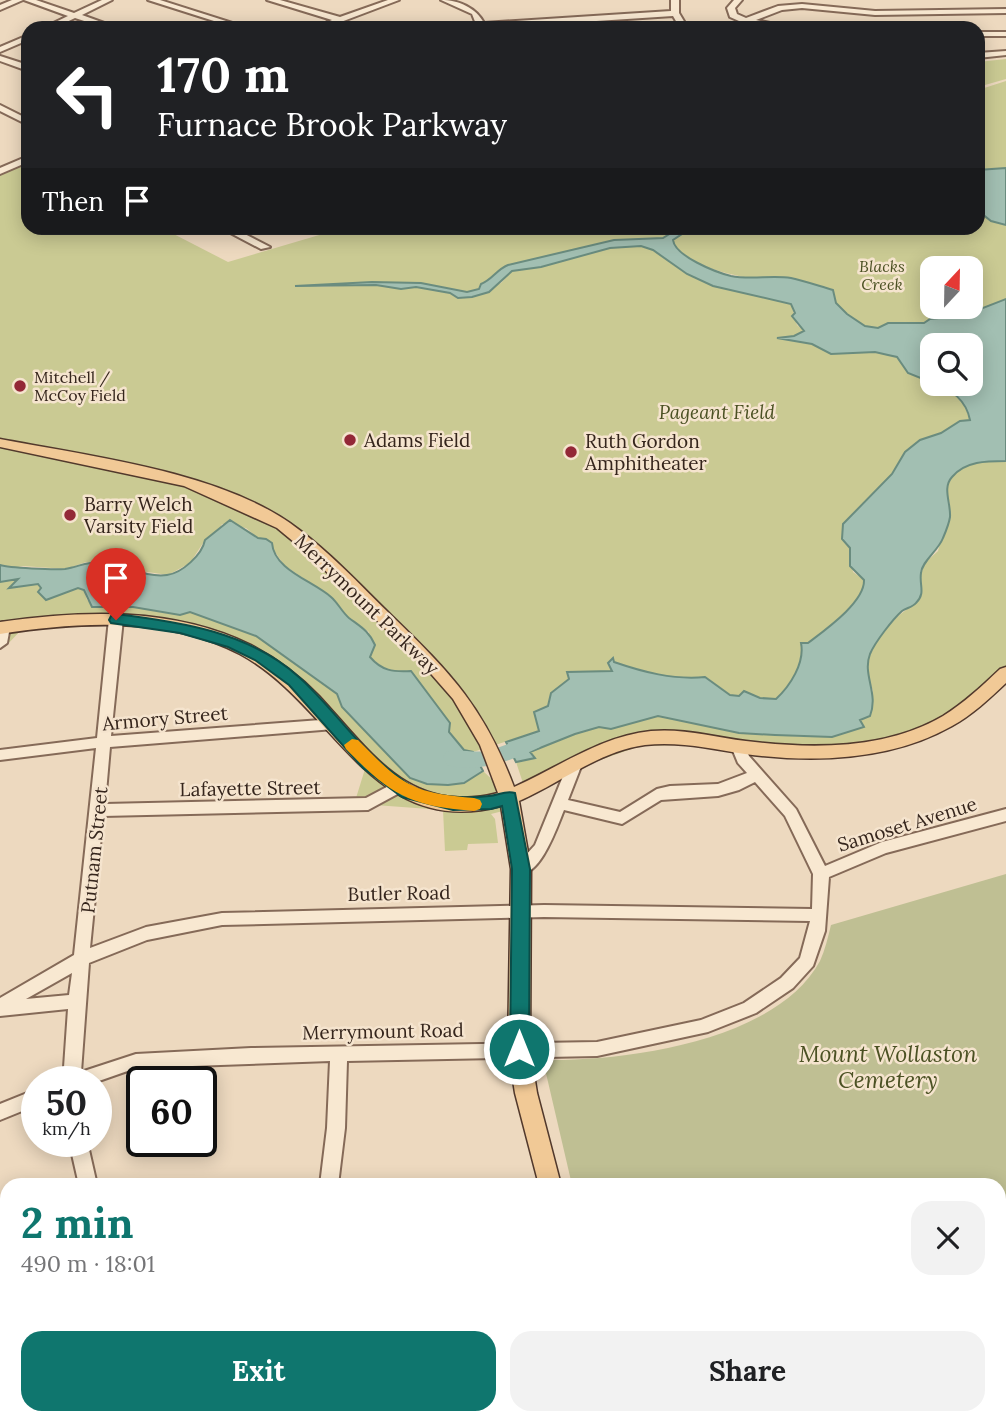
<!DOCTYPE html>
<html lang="en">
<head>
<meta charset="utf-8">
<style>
	:root { --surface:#fff; --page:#f2f2f2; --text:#202124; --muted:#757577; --accent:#0f766e }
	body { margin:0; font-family:Lora,serif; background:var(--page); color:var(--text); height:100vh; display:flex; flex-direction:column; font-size:26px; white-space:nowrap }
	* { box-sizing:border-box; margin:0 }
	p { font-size:23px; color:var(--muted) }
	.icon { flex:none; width:38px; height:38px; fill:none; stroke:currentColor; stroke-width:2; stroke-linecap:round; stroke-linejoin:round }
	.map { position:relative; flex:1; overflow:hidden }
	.sheet { position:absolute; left:0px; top:1178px; width:1006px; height:247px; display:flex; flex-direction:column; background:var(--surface); border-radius:21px 21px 0 0; box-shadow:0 4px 18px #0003 }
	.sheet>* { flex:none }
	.guide { position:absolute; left:21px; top:21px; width:964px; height:214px; border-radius:21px; box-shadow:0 4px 18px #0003; background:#202124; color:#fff; overflow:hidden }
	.needle { width:46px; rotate:22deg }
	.buttons { position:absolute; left:920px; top:256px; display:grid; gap:14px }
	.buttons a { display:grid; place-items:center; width:63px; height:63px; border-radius:14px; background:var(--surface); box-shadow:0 4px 18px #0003; font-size:35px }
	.speed { position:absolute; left:21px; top:1066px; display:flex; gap:14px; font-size:35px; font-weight:700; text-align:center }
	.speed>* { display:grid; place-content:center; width:91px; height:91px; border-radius:50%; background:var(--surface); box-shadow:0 4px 18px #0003; line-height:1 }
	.speed small { font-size:18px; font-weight:400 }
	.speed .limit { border:4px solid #111; border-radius:10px; background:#fff; color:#111 }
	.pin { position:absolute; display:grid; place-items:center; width:60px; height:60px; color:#fff; margin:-72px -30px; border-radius:50% 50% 50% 0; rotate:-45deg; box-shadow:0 0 7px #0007 }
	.pin .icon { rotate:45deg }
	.me { position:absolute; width:77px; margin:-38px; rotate:0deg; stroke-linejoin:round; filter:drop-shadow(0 0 5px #0008) }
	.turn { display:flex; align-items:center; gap:24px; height:147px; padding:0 21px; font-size:32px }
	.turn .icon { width:91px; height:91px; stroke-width:2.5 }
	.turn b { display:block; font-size:49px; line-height:60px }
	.then { display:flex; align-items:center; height:66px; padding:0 21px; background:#0003; gap:14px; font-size:26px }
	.round { display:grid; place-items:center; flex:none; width:74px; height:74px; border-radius:21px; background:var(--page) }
	.head { display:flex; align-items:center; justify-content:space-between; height:119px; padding:0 21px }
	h1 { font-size:42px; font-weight:800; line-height:52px; color:var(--accent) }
	.cta { display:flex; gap:14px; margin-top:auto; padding:14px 21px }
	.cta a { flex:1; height:80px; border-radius:21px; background:var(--accent); color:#fff; font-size:28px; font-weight:800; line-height:80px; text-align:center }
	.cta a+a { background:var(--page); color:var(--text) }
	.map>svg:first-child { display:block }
	.green { fill:#caca93; fill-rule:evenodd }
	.cemetery { fill:#bfbf93 }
	.water { fill:#a2bfb2; stroke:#6a8c7f; stroke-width:2 }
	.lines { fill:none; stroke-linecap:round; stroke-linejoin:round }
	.river { fill:#a2bfb2; fill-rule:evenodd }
	.minor-casing { stroke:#856a58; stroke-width:4 }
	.major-casing { stroke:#52392c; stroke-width:3 }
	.minor { fill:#f8e8d1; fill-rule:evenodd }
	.major { fill:#f1c996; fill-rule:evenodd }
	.route { fill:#0f766e; stroke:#0a4d48; stroke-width:2 }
	.slow { fill:#f59e0b }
	.poi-dot { fill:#932837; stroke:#f5e4ce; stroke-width:2.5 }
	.labels { text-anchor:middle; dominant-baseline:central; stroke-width:5; stroke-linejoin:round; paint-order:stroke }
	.far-park-label { font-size:16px; font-style:italic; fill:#4b5123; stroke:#f5e4ce }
	.far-poi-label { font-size:16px; fill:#35251c; stroke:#f5e4ce; text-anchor:start }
	.park-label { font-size:19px; font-style:italic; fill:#4b5123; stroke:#f5e4ce }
	.poi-label { font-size:19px; fill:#35251c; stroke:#f5e4ce; text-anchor:start }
	.street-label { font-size:19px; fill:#35251c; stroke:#f5e4ce }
	.near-park-label { font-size:23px; font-style:italic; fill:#4b5123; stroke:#f5e4ce }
</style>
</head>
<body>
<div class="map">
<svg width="1006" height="1423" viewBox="0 0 1006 1423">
	<rect width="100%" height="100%" fill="#edd9bf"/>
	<path class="green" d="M1006,59v20l-28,8v-25z
		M1006,81v87l-28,2v-80z
		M28,163v65h134l66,34 115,-34h337l-17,10 -49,2 -106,25c-12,5 -15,14 -27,19l-2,5 -12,3 -46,-9 -49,-1 -62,5 66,-2 25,4 15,-2 56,10 29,-14 11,-12 98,-23 31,-2 12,4 34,24 26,12 78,18 6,21 7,6 -10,5 -15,2 33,6 19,10 44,-2 22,5 26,23 28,11 10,9 10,20 -11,1 -19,12 -21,7 -15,12 -13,22 -49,50 -1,15 7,9 4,24 11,8c0,22 -39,50 -56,64h-6c3,20 -12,42 -26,56l-16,-2 -16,-6 -5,4 -8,-1 -26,-18c-32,3 -62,-5 -91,-15l-1,-4v13l-25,3 -7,-3 -30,22 -3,13 -13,12 4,13 -66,21 -9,-2 -75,-78 -19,-15 -1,-25 -21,-15 -16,-19 -48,-33 -18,-26 -8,-1 -12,-10 -24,-4 -4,7 -13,9 -15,23 -22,12 -41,-6 -9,-4 -32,-3 -20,7 -43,-3 -14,3 -9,-4v-391z
		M983,203l8,18 15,4v74l-41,16 -35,4 -6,4h-36l-10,5 -13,-2 -18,-12 -11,-11 -3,-13c-31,-5 -154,-13 -160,-50l12,-8 2,-4h291v-24zM933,268h38v38h-38z
		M983,461h23v219l-120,70 -56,9 -51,-2 -99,-12 -40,1 -60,21 -53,28 -11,-33 18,-4 -5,-6 46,-18 24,-7 12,2 47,-13 81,17 36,2 32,2 57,-11 -4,-6 13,-29c-2,-7 -6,-15 -6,-22 0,-25 29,-54 49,-66l5,-30 5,-11 12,-11 12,-46 -4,-17 4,-10 11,-10z
		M16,578l3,1 -6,4 13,3 12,-2 14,13 26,-9 6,2 3,10c16,10 29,4 47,7 19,3 37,10 56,5l66,24 81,58 5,13 122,76 19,-12 15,14 9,25 -16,4 4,5 3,24 -30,1 -1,6 -22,1 -2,-41 -82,-6 -5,-6 9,-29 -90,-100 -61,-29 -67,-15 -59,-2 -65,5 -18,19 -5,1v-66z"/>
	<path class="cemetery" d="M1006,874v549h-346l-3,-5h342v-233h-427l-27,-116 2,-6 5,-3c80,0 225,-20 268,-99 5,-11 8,-24 11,-36z"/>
	<path class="water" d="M1006,168v57l-15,-4 -10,-8 1,-9h-4v-34z
		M679,228h8l-2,4 -12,8c2,16 42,32 58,36 19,4 41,-1 60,2 14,3 28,8 42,12l3,13 11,11 18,12 13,2 10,-5h36l6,-4 35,-4 41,-16v162c-19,0 -41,0 -54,16 -10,11 -1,26 -2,40 -1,7 -4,14 -7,21 -5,13 -21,23 -22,35 -2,12 5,20 -5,30 -3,4 -10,5 -14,8 -9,8 -27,31 -32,43 -8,21 9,39 0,62l-10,4 4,7 -32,10 -57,-2 -36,-2 -81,-17 -47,13 -12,-2 -24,7 -45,18 5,6 -19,4 -10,-20 33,-11 -5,-19 14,-6 3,-13 18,-14 -2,-7 45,-1 -4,-8 5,-5 1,4c29,10 59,18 91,15l25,18 9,1 5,-5 16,7 16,1c14,-13 29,-36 25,-56h7c17,-13 57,-41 56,-63l-14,-14v-18l-8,-9 1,-15 49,-50 13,-22 15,-12 21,-7 19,-12 10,-1c-4,-20 -18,-30 -36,-37h37v-38h-38v38l-25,-10 -11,-16 -9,-2 -13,-3 -44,2 -19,-10 -35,-6 17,-2 10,-5 -12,-15 3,-3 -4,-9 -78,-18 -26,-12 -34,-24 -12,-4 -31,2 -69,19 -29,4 -23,21 -17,5 -14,1 -8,-5 -34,-6 -15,2 -25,-4 -81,1 77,-4 49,1 46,9 12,-3 2,-5c12,-5 15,-14 27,-19l106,-25 49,-2z
		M230,520l28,18 8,1 6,4c2,27 41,38 59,54 7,6 11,15 18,21 12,9 20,13 26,27l-5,12c12,14 23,15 41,14l39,52 -1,9 15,18 9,2 10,19 -19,12 -16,2 -21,-1 -17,-6 -68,-71 -5,-13 -81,-58 -66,-24 -10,3 -47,-8h-41l-8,-17 -6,-2 -32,12 -8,-8 3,-4 -3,-4 -29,4 9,-9 -18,3v-17c9,3 54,5 65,4 13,-2 23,-8 37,-7 21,2 43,16 65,13 15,-2 35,-20 38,-35z"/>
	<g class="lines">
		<path class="river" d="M533,735l7,2 3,5 -3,5c-26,13 -64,27 -93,18l-4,-8 3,-5c11,-4 25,1 39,-1 17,-3 31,-11 48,-16z"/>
		<g class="minor-casing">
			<path id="minor" d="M12,0h11l-23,10v-5z
				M24,0h12l38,13 28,-13h10l-30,15 36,13h-12l-31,-10 -21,10h-11l25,-12z
				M148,0h12l88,28h-12z
				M267,0h13l60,17 48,-17h11l-74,28h-11l18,-8z
				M441,0c18,0 35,8 43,23l187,-12v-11h8v13l9,15h-8l-7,-12 -186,12h-58l4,-2 43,-2 -4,-10z
				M734,0h8l-7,8 2,6 9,4 32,-12 24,-2 73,7 131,-2v4l-131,2 -73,-7 -20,2 -26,10 38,8c-14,0 -37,-6 -48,-4 -8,1 -14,4 -23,4l16,-7 -9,-4 -3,-9z
				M978,32h28v4h-28z
				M28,35v5l-28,12v-5z
				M1006,51v4l-28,3v-5z
				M0,56l28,9v6l-28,-10z
				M0,105l28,14v6l-28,-14z
				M28,156v6l-28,12v-6z
				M221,228h12l37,19 -9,2z
				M116,615l7,4 -12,117 223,-17 7,5 -7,5 -224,18 -5,57 261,-6 32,-17 5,2 2,4 -2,4 -35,19 -265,6 -13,132 56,-21 76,-14 322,-8 268,4 1,-35 -28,-58 -30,-34 -16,8 -21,6 -57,4 -39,24 -58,-14c-7,17 -25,71 -48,63l-3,-4 22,-24 33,-81 2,-4h10l2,4 -14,36 52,12 37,-23 13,-3 48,-2 29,-11 -9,-10 -7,-17 2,-4h10l6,14 47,53 29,57 57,-24 124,-33v12l-120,32 -57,24 -4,54 -12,35 -20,22 -37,25 -48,19 -111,24 -250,5 -2,67 -7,57h-18l7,-57 3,-67 -194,7 -40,14h-33l5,-73 -68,7v-18l74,-43 22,-207 -96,12v-10l97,-12 12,-119zM544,917l266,4 -10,37 -19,20 -37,25 -43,17 -104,22 -346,6 -115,6 -55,18 8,-109 58,-23 75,-15zM72,973l-3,22 -43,4z
				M3,622l7,5 -3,16 -7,5v-25z
				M37,1089v16l-37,15v-16z
				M69,1141h18l10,44h-18z
				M119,1418h20l1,5h-20z
				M227,1418h32l-2,5h-32z
				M301,1418h20l1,5h-20z"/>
		</g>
		<g class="major-casing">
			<path id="major" d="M0,439c89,17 215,32 290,84 37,26 69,61 102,93 60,58 92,92 122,171 45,-20 87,-51 137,-56 32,-3 63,6 95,10 65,8 139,9 197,-25 21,-13 39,-30 57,-47l6,-2v16c-17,16 -34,32 -54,43 -62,35 -138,37 -207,28 -33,-5 -66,-13 -100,-9 -45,6 -85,38 -126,56l12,68 -1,180 7,44 24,92h-22l-24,-92 -7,-44 3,-180 -10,-63c-130,35 -166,-101 -261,-152 -73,-38 -161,-32 -240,-20v-12c84,-12 173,-15 251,23 25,13 49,31 68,51 52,56 91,120 179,97l-18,-48 -27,-46 -28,-32 -119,-115 -29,-24 -93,-42 -184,-39z
				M616,1418h25l3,5h-26z"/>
		</g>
		<use href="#minor" class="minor"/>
		<use href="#major" class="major"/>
	</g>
	<path class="route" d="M116,614c65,8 134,18 184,64 33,30 57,68 93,95 7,5 15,12 22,15 23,9 50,11 74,8 10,-1 17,-6 26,-3l15,76 -1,180 -3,6 -7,3 -7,-3 -2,-6 2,-180 -10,-63 -11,3 -38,1 -51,-13 -39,-29 -74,-83 -34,-25 -27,-13 -48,-14 -69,-10 -2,-3 2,-4z"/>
	<path class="slow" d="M352,739l6,1c43,44 53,53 116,58l6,2 2,4 -2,5 -6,2c-65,-5 -83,-16 -128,-62l-2,-4z"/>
	<g class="poi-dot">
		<circle cx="20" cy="386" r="7"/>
		<circle cx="350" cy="440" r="7"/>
		<circle cx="571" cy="452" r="7"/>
		<circle cx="70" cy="515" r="7"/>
	</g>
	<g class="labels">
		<g class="far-park-label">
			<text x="882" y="266">Blacks<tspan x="882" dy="18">Creek</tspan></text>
		</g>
		<g class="far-poi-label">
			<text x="34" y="377">Mitchell /<tspan x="34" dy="18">McCoy Field</tspan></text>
		</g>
		<g class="park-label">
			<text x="717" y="412">Pageant Field</text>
		</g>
		<g class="poi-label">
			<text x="364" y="440">Adams Field</text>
			<text x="585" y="441">Ruth Gordon<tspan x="585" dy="22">Amphitheater</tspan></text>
			<text x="84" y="504">Barry Welch<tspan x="84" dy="22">Varsity Field</tspan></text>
		</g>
		<g class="street-label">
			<text transform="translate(367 604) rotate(44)">Merrymount Parkway</text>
			<text transform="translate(165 718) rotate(-5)">Armory Street</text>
			<text transform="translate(250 788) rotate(-1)">Lafayette Street</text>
			<text transform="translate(907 824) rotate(-17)">Samoset Avenue</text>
			<text transform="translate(94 850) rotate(-84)">Putnam Street</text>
			<text transform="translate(399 893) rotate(-1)">Butler Road</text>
			<text transform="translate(383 1031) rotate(-1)">Merrymount Road</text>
		</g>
		<g class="near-park-label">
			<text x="888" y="1053">Mount Wollaston<tspan x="888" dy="26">Cemetery</tspan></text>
		</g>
	</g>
</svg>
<div class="buttons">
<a><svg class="needle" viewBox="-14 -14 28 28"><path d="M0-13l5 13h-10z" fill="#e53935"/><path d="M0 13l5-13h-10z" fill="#757577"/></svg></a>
<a><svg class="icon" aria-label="search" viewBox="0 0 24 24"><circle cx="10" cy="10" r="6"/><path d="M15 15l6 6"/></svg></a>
</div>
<div class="speed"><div>50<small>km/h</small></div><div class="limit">60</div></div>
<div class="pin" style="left:116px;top:620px;background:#d93025"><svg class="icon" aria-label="arrive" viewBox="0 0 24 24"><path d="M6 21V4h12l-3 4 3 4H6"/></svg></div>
<svg class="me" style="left:519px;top:1049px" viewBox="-20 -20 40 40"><circle r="17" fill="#0f766e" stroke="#fff" stroke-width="3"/><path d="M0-11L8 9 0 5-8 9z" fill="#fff"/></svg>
<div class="guide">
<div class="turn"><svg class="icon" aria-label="left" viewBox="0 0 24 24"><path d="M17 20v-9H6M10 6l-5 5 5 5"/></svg><div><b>170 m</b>Furnace Brook Parkway</div></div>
<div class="then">Then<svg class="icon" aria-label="arrive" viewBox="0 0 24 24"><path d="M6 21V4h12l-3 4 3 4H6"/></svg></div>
</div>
<section class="sheet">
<div class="head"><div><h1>2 min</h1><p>490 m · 18:01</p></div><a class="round"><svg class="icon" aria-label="close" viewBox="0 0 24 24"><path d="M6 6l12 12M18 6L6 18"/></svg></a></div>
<div class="cta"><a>Exit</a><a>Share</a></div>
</section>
</div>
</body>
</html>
